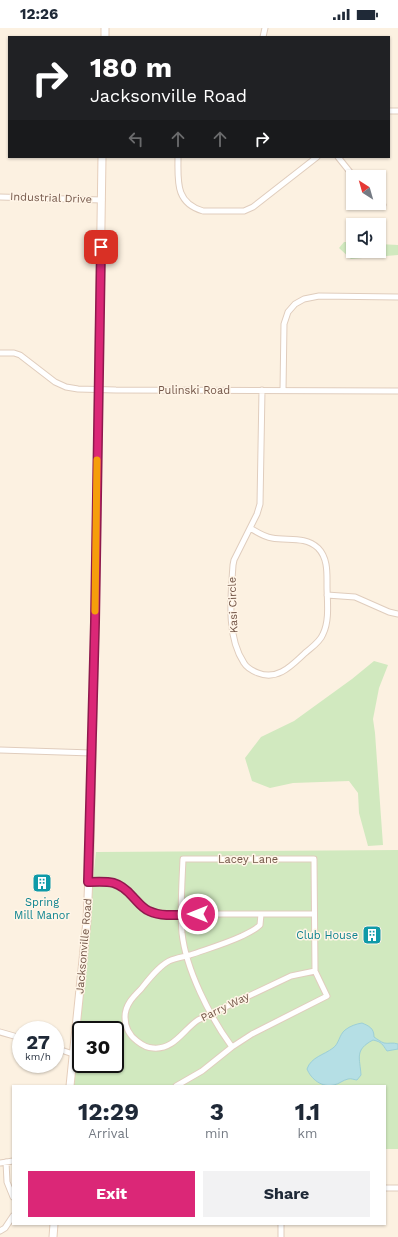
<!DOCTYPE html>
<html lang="en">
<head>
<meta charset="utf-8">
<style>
	:root { --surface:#fff; --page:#f2f2f3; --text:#1f2937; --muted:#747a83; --accent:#db2777 }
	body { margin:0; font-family:"Work Sans",sans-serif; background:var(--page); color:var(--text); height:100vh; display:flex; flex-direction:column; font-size:15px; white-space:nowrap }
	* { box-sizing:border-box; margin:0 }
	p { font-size:13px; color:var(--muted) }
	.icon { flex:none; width:22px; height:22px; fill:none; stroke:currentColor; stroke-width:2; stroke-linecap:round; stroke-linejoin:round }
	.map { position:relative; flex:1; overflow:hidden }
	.details { position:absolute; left:12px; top:1057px; width:374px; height:140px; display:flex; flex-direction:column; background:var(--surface); border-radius:0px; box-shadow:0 1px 3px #0004 }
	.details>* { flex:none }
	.hud { position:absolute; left:8px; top:8px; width:382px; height:122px; border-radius:0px; box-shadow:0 1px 3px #0004; background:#202124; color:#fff; overflow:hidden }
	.needle { width:26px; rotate:323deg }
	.controls { position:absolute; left:346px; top:142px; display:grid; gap:8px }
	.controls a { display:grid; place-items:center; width:40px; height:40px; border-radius:0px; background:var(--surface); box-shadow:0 1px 3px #0004; font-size:20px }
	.speed { position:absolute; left:12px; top:993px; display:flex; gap:8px; font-size:20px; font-weight:700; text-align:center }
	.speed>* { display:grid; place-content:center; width:52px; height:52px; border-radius:50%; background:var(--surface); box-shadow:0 1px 3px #0004; line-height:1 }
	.speed small { font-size:10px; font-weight:400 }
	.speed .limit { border:2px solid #111; border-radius:6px; background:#fff; color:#111 }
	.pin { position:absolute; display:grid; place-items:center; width:34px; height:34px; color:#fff; margin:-17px; border-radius:8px; box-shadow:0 2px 6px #0006 }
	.me { position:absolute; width:44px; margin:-22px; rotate:270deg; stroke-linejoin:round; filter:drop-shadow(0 0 3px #0008) }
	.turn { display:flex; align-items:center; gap:14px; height:84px; padding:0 16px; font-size:18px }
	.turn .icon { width:52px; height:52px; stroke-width:2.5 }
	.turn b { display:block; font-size:28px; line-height:34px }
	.lanes { display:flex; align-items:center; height:38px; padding:0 16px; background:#0003; justify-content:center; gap:20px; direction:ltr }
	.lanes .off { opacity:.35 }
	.eta { display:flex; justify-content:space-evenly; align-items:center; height:68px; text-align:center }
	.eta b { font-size:24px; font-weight:700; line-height:28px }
	.primary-button { display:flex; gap:8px; margin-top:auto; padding:8px 16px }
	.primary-button a { flex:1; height:46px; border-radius:0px; background:var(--accent); color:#fff; font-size:16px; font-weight:700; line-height:46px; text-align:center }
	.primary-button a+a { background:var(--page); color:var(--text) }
	.status { display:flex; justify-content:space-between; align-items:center; height:28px; padding:0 20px; background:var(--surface); direction:ltr }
	.status svg { height:11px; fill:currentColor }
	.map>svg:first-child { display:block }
	.green { fill:#d1e9bf; fill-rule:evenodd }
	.water { fill:#b5dfe5; stroke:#9ccfd7 }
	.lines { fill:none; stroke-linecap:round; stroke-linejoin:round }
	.minor-casing { stroke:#e0cdbd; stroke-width:7 }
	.secondary-casing { stroke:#e5cebb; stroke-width:9 }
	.minor { stroke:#fff; stroke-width:5 }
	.secondary { stroke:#fff; stroke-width:7 }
	.route-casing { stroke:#8e194d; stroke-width:10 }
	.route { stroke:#db2777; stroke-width:7 }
	.slow { stroke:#f59e0b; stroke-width:7 }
	.labels { text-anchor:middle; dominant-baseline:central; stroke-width:3; stroke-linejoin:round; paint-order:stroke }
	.street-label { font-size:11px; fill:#735648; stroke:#fff5e7 }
	.culture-label { font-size:11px; fill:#0d838f; stroke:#fff5e7 }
</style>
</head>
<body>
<div class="status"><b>12:26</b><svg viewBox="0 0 49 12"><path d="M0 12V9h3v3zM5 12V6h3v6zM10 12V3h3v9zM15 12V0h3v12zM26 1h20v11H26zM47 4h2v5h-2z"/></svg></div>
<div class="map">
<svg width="398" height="1209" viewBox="0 0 398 1209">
	<rect width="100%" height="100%" fill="#fcf1e1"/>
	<path class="green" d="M344,214h9v9h26v-7l19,1v10l-47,4 -12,-11z
		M374,633l14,4 -9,23 -6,31 2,14 8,112 -15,1 -9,-33 -1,-20 -9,-12 -56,2 -23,5 -18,-7 -7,-23 16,-21 33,-16 58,-42z
		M398,822v299h-13v-63h-315l26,-234zM81,1002h34v34h-34z"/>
	<path class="water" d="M362,995c7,3 12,5 12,14 3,2 7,5 10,6 4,1 9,-1 14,1v5l-11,2c-5,-7 -5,-9 -14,-11 -19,10 -13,18 -12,35l-4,5c-2,0 -6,-2 -9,-1 -5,1 -9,5 -14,6 -12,3 -23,-6 -27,-16 4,-12 17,-14 26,-21 6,-4 6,-13 12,-18 5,-4 11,-6 17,-7z"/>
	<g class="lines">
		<g class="minor-casing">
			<path id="minor" d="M263,9l2,-9
				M389,83h9
				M178,129c0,24 -3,46 25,54h41l9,-4 64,-50
				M338,129l16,20
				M0,169l102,3
				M377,175l6,2
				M0,325h14l6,2 35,27 11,5 12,2 38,1 282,1
				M283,362l1,-66 4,-12 7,-8 9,-5 15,-3 79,1
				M250,500c7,4 14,9 22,10 16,3 33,-2 46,10 10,10 9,25 9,38 0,14 3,34 -4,48 -3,8 -11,13 -18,19 -13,12 -27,28 -47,20 -5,-2 -11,-5 -14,-10 -18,-27 -13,-67 -11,-98l1,-5 23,-46 3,-10 2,-114
				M327,567l28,2 34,15 9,2
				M0,722l92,3
				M88,854l21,-1 9,3 8,5 17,19 15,6h156
				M261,886l-1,11c-5,5 -12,8 -18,11 -17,8 -35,13 -52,19 -7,2 -14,3 -21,6 -11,6 -20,18 -28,28 -8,8 -16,16 -16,28 0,10 4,18 12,24 5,4 10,7 16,7 21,2 30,-18 45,-28l93,-44 24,-5
				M0,1004l21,6
				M55,1020l18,6
				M176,1058l26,-15 30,-24 20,-13 75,-38 -12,-25 -1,-112h-131c-1,24 -3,50 -1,74 4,37 28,84 50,114
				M6,1134l1,20 6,15
				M0,1135l13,-2
				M385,1160h13
				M0,1203l5,-3 8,-12
				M281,1209v-13"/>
		</g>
		<g class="secondary-casing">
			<path id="secondary" d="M105,9v-9
				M70,1058l17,-165 3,-69 5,-230 7,-465
				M53,1209l1,-13"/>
		</g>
		<use href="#minor" class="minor"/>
		<use href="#secondary" class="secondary"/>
	</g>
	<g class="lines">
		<g class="route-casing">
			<path id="route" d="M101,219l-6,375 -7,260c21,-1 30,-2 45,15 5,5 9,11 16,14 15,7 33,3 49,3"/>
		</g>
		<use href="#route" class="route"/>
		<path class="slow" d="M95,583l2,-151"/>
	</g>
	<defs>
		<g id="building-square" transform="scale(1)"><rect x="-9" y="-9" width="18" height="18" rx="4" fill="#0f9aa8" stroke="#fff5e7"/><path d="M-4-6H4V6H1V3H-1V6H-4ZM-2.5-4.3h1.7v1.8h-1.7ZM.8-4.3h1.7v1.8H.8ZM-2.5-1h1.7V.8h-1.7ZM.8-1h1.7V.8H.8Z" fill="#fff"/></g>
	</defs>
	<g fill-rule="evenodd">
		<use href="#building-square" x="42" y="855"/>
		<use href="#building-square" x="372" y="907"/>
	</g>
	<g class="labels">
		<g class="street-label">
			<text transform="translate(51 170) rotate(2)">Industrial Drive</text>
			<text x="194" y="362">Pulinski Road</text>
			<text transform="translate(233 577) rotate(-92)">Kasi Circle</text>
			<text x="248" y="831">Lacey Lane</text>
			<text transform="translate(84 918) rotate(-85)">Jacksonville Road</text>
			<text transform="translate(225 979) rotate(-26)">Parry Way</text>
		</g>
		<g class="culture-label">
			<text x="42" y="874">Spring<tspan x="42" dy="13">Mill Manor</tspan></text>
			<text x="358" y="907" text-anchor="end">Club House</text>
		</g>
	</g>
</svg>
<div class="controls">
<a><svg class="needle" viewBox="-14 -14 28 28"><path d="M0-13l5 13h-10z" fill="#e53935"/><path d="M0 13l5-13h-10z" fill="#747a83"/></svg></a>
<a><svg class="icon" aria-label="sound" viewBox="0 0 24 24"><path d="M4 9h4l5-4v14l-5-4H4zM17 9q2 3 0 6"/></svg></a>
</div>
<div class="speed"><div>27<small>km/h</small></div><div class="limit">30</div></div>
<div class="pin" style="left:101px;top:219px;background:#d93025"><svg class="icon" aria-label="arrive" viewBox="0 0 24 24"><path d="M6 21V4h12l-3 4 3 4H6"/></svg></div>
<svg class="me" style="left:198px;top:886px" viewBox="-20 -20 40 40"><circle r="17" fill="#db2777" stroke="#fff" stroke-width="3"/><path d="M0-11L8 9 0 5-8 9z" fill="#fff"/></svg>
<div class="hud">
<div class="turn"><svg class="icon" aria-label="right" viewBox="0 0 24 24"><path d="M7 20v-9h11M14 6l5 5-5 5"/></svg><div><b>180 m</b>Jacksonville Road</div></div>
<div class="lanes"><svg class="icon off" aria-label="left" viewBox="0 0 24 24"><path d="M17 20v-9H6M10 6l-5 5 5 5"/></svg><svg class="icon off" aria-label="ahead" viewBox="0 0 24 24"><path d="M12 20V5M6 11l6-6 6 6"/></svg><svg class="icon off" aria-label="ahead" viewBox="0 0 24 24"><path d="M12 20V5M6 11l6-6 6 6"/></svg><svg class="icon" aria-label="right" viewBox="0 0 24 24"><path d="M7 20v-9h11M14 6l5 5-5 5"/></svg></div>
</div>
<section class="details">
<div class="eta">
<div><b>12:29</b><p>Arrival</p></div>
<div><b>3</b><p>min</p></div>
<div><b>1.1</b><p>km</p></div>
</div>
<div class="primary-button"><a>Exit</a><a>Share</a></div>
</section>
</div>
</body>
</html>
